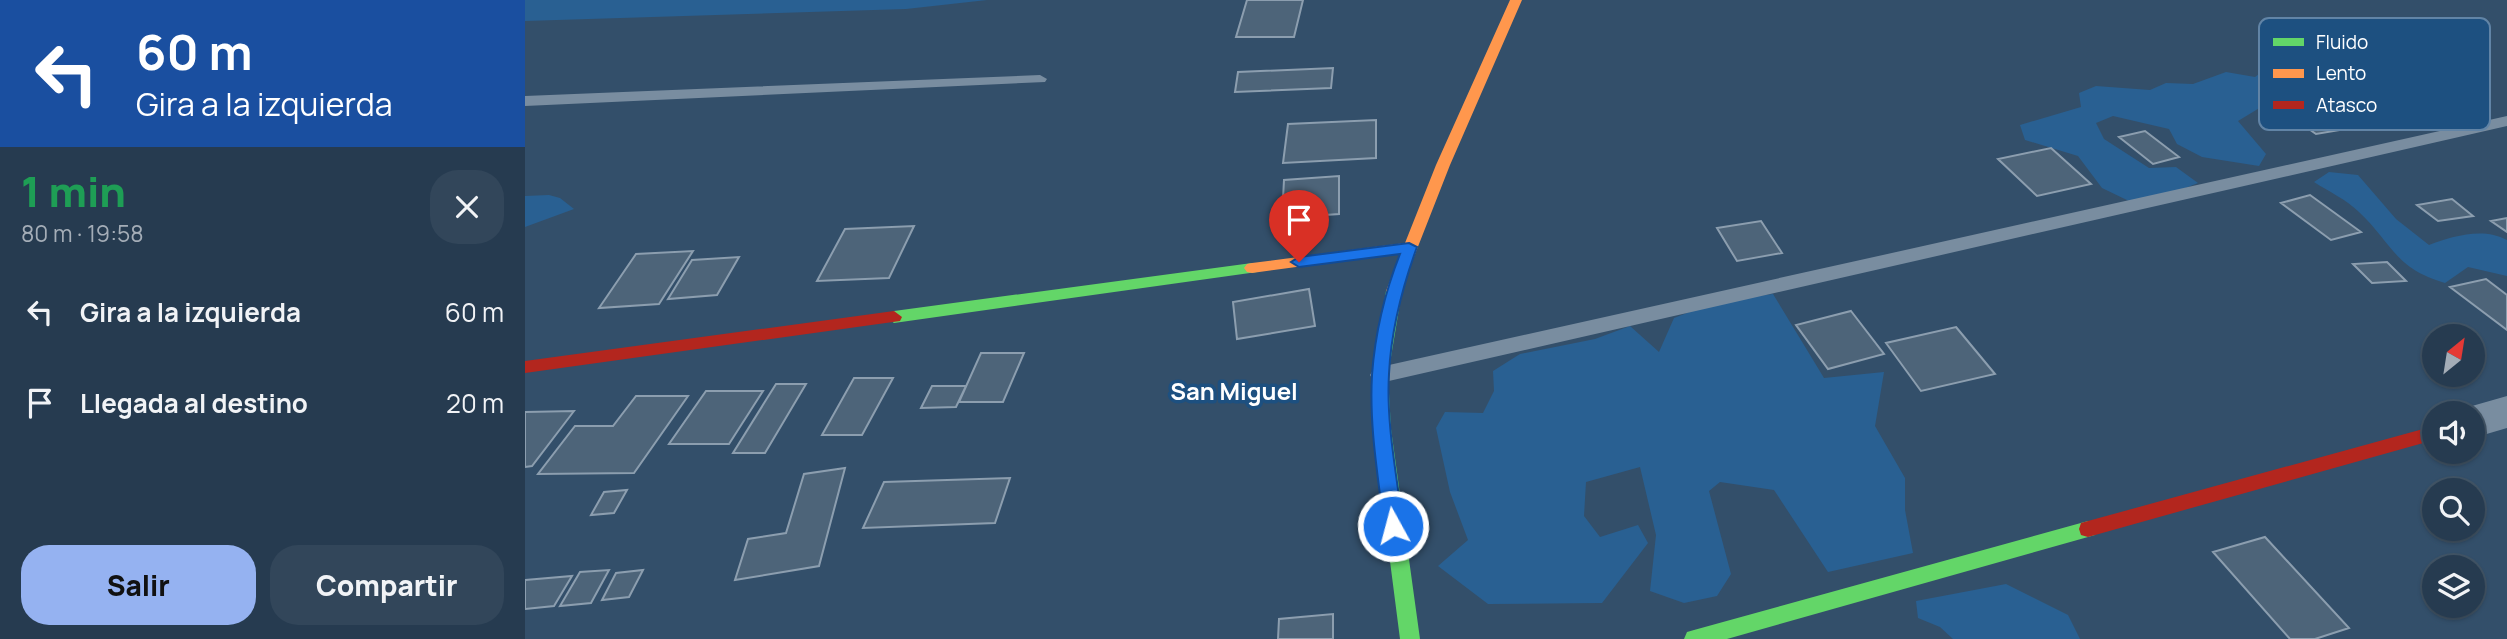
<!DOCTYPE html>
<html lang="es">
<head>
<meta charset="utf-8">
<style>
	:root { --surface:#263b50; --page:#32465a; --text:#f1f3f6; --muted:#a4adb7; --line:#425567; --accent:#95b2f1 }
	body { margin:0; font-family:Manrope,sans-serif; background:var(--page); color:var(--text); height:100vh; display:flex; flex-direction:column; font-size:26px; white-space:nowrap }
	* { box-sizing:border-box; margin:0 }
	p { font-size:23px; color:var(--muted) }
	.icon { flex:none; width:38px; height:38px; fill:none; stroke:currentColor; stroke-width:2; stroke-linecap:round; stroke-linejoin:round }
	.map { position:relative; flex:1; overflow:hidden }
	.details { display:flex; flex-direction:column; background:var(--surface); width:525px }
	.details>* { flex:none }
	.hud { background:#1a4fa0; color:#fff; overflow:hidden }
	.needle { width:46px; rotate:30deg }
	.controls { position:absolute; left:1897px; top:324px; display:grid; gap:14px }
	.controls a { display:grid; place-items:center; width:63px; height:63px; border-radius:50%; background:var(--surface); box-shadow:0 2px 5px #0004,0 0 0 2px var(--line); font-size:35px }
	.pin { position:absolute; display:grid; place-items:center; width:60px; height:60px; color:#fff; margin:-72px -30px; border-radius:50% 50% 50% 0; rotate:-45deg; box-shadow:0 0 7px #0007 }
	.pin .icon { rotate:45deg }
	.me { position:absolute; width:77px; margin:-38px; rotate:353deg; stroke-linejoin:round; filter:drop-shadow(0 0 5px #0008) }
	.turn { display:flex; align-items:center; gap:24px; height:147px; padding:0 21px; font-size:32px }
	.turn .icon { width:91px; height:91px; stroke-width:2.5 }
	.turn b { display:block; font-size:49px; line-height:60px }
	.round { display:grid; place-items:center; flex:none; width:74px; height:74px; border-radius:28px; background:var(--page) }
	.overview { display:flex; align-items:center; justify-content:space-between; height:119px; padding:0 21px }
	h1 { font-size:42px; font-weight:800; line-height:52px; color:#1e9e55 }
	.button { display:flex; gap:14px; margin-top:auto; padding:14px 21px }
	.button a { flex:1; height:80px; border-radius:28px; background:var(--accent); color:#111; font-size:28px; font-weight:800; line-height:80px; text-align:center }
	.button a+a { background:var(--page); color:var(--text) }
	ul { padding:0; list-style:none }
	li { display:flex; align-items:center; gap:21px; height:91px; padding:0 21px }
	li div { flex:1 }
	li b { display:block; font-size:26px }
	li em { font-style:normal }
	main { display:flex; flex:1; min-height:0 }
	.map>svg:first-child { display:block }
	.green { fill:#296092 }
	.building { fill:#4d6479; stroke:#8c9eaf; stroke-width:2 }
	.lines { fill:none; stroke-linecap:round; stroke-linejoin:round }
	.lane { fill:#798da0; fill-rule:evenodd }
	.street { fill:#798da0; fill-rule:evenodd }
	.fast { fill:#63d668; fill-rule:evenodd }
	.slow { fill:#ff974d; fill-rule:evenodd }
	.jam { fill:#b3261e; fill-rule:evenodd }
	.route { fill:#1a73e8; stroke:#114b97; stroke-width:2 }
	.labels { text-anchor:middle; dominant-baseline:central; stroke-width:7; stroke-linejoin:round; paint-order:stroke }
	.neighbourhood-label { font-size:24px; font-weight:bold; fill:#fff; stroke:#1d5080 }
	.key { fill:#1d5080; stroke:#6184a6; stroke-width:2 }
	.key-label { font-size:19px; fill:#fff }
</style>
</head>
<body>
<main>
<section class="details">
<div class="hud">
<div class="turn"><svg class="icon" aria-label="left" viewBox="0 0 24 24"><path d="M17 20v-9H6M10 6l-5 5 5 5"/></svg><div><b>60 m</b>Gira a la izquierda</div></div>
</div>
<div class="overview"><div><h1>1 min</h1><p>80 m · 19:58</p></div><a class="round"><svg class="icon" aria-label="close" viewBox="0 0 24 24"><path d="M6 6l12 12M18 6L6 18"/></svg></a></div>
<ul>
<li><svg class="icon" aria-label="left" viewBox="0 0 24 24"><path d="M17 20v-9H6M10 6l-5 5 5 5"/></svg><div><b>Gira a la izquierda</b></div><em>60 m</em></li>
<li><svg class="icon" aria-label="arrive" viewBox="0 0 24 24"><path d="M6 21V4h12l-3 4 3 4H6"/></svg><div><b>Llegada al destino</b></div><em>20 m</em></li>
</ul>
<div class="button"><a>Salir</a><a>Compartir</a></div>
</section>
<div class="map">
<svg width="1982" height="639" viewBox="0 0 1982 639">
	<rect width="100%" height="100%" fill="#334f6a"/>
	<path class="green" d="M0,0h462l-81,9 -381,12z
		M1841,19l27,8 46,-1 28,6 -24,27 -44,-8 -21,3 -53,13 -5,23 28,29 -52,-23 -27,-4 -3,12 -28,17 28,33 -7,12 -57,-9 -25,-13 -8,-15 -56,-13 -17,7 8,16 45,29 27,-1 22,16 -20,8 -49,10 -27,-13 -24,-32 -53,-16 -5,-15 61,-18 -2,-14 17,-7 54,4 16,-7 27,1 33,-12 29,5 32,-24 33,-11 -6,-12 10,-8z
		M1804,172l29,3 38,44 33,26c24,-9 54,-18 78,-5v36l-39,-9 -23,16c-51,-15 -52,-39 -86,-71 -12,-12 -31,-21 -45,-30z
		M24,195l11,3 14,11 -49,18v-31z
		M1248,294l51,84 60,-6 -9,54 30,52v32l8,43 -85,19 -54,-82 -54,-8 -11,9 22,83 -14,22 -33,7 -34,-12 6,-56 -16,-68 -54,15 -2,34 16,21 38,-12 10,18 -46,60 -114,1 -50,-38 30,-26 -18,-48 -14,-64 9,-16 38,1 11,-22 -1,-20 27,-17 75,-15 35,-13 29,26 15,-34 44,-17z
		M1481,584l62,31 12,24h-127l-13,-12 -22,-9 -2,-17z"/>
	<path class="building" d="M722,0h56l-9,37h-58z
		M808,68l-2,20 -96,4 3,-20z
		M1787,111l28,19 -24,4 -27,-19z
		M851,120v38l-93,5 5,-39z
		M1620,131l34,26 -26,7 -34,-27z
		M1526,148l40,36 -54,12 -39,-37z
		M814,176v38l-57,4 2,-38z
		M1785,195l51,37 -30,8 -50,-37z
		M1927,199l21,17 -35,5 -21,-16z
		M1982,218v14l-16,-11z
		M1236,221l21,32 -45,8 -20,-33z
		M389,226l-25,52 -72,3 28,-52z
		M168,251l-34,53 -60,4 37,-54z
		M214,257l-22,38 -49,4 24,-39z
		M1862,262l19,19 -34,2 -19,-19z
		M1961,279l21,16v35l-57,-43z
		M784,289l6,37 -78,13 -4,-37z
		M1326,311l33,43 -56,15 -32,-44z
		M1431,327l39,47 -74,17 -35,-48z
		M456,353h43l-21,49h-44z
		M329,378h39l-31,57h-40z
		M251,384h30l-41,69h-32z
		M407,386h34l-10,21 -35,1z
		M181,391h57l-34,53h-60z
		M111,396h52l-54,77 -96,1 37,-48h38z
		M49,411l-42,55 -7,1v-55z
		M320,468l-26,98 -84,14 13,-41 38,-6 18,-59z
		M485,478l-15,45 -132,5 21,-46z
		M102,490l-13,23 -23,2 13,-23z
		M1740,537l84,91 -34,11h-25l-77,-87z
		M84,570l-18,33 -31,3 20,-34z
		M118,570l-14,27 -27,3 14,-27z
		M47,576l-18,30 -29,3v-29z
		M808,614v25h-55l1,-20z"/>
	<g class="lines">
		<path class="lane" d="M515,75l7,4 -2,3 -520,24v-10z
			M1982,116v10l-1127,257 -7,-3 -3,-5 3,-5 7,-3z"/>
		<path class="street" d="M1982,396v32l-34,10v-25h-16l1,-3z"/>
		<path class="fast" d="M727,263l5,1 3,4 -3,4 -363,51 -8,-6 8,-6z
			M869,286l8,5 -14,84 3,54 29,210h-20l-27,-210 -1,-54 14,-84z
			M1563,521l7,2 2,6 -2,6 -7,2 -361,102h-43l3,-7 7,-2z"/>
		<path class="slow" d="M985,0h12l-72,165 -51,130h-10l-3,-4 15,-38 -149,20 -5,-1 -3,-4 3,-4 5,-1 153,-20 31,-78z"/>
		<path class="jam" d="M369,311l8,6 -2,4 -375,52v-12z
			M1909,426v14l-346,97 -7,-2 -2,-6 2,-6 7,-2z"/>
	</g>
	<path class="route" d="M884,243l8,4c-15,41 -26,84 -28,127 -3,50 8,102 14,152l-3,6 -7,2 -6,-2 -3,-6c-6,-50 -15,-101 -12,-151 3,-41 13,-83 28,-121l-101,13 -8,-5 8,-5z"/>
	<g class="labels">
		<g class="neighbourhood-label">
			<text x="709" y="390">San Miguel</text>
		</g>
	</g>
	<rect x="1734" y="18" width="231" height="112" rx="10" class="key"/>
	<rect x="1748" y="38" width="31" height="8" fill="#63d668"/>
	<rect x="1748" y="69" width="31" height="9" fill="#ff974d"/>
	<rect x="1748" y="101" width="31" height="8" fill="#b3261e"/>
	<g class="key-label">
		<text x="1791" y="49">Fluido</text>
		<text x="1791" y="80">Lento</text>
		<text x="1791" y="112">Atasco</text>
	</g>
</svg>
<div class="controls">
<a><svg class="needle" viewBox="-14 -14 28 28"><path d="M0-13l5 13h-10z" fill="#e53935"/><path d="M0 13l5-13h-10z" fill="#a4adb7"/></svg></a>
<a><svg class="icon" aria-label="sound" viewBox="0 0 24 24"><path d="M4 9h4l5-4v14l-5-4H4zM17 9q2 3 0 6"/></svg></a>
<a><svg class="icon" aria-label="search" viewBox="0 0 24 24"><circle cx="10" cy="10" r="6"/><path d="M15 15l6 6"/></svg></a>
<a><svg class="icon" aria-label="layers" viewBox="0 0 24 24"><path d="M12 4l9 5-9 5-9-5zM3 14l9 5 9-5"/></svg></a>
</div>
<div class="pin" style="left:774px;top:262px;background:#d93025"><svg class="icon" aria-label="arrive" viewBox="0 0 24 24"><path d="M6 21V4h12l-3 4 3 4H6"/></svg></div>
<svg class="me" style="left:868px;top:526px" viewBox="-20 -20 40 40"><circle r="17" fill="#1a73e8" stroke="#fff" stroke-width="3"/><path d="M0-11L8 9 0 5-8 9z" fill="#fff"/></svg>
</div>
</main>
</body>
</html>
